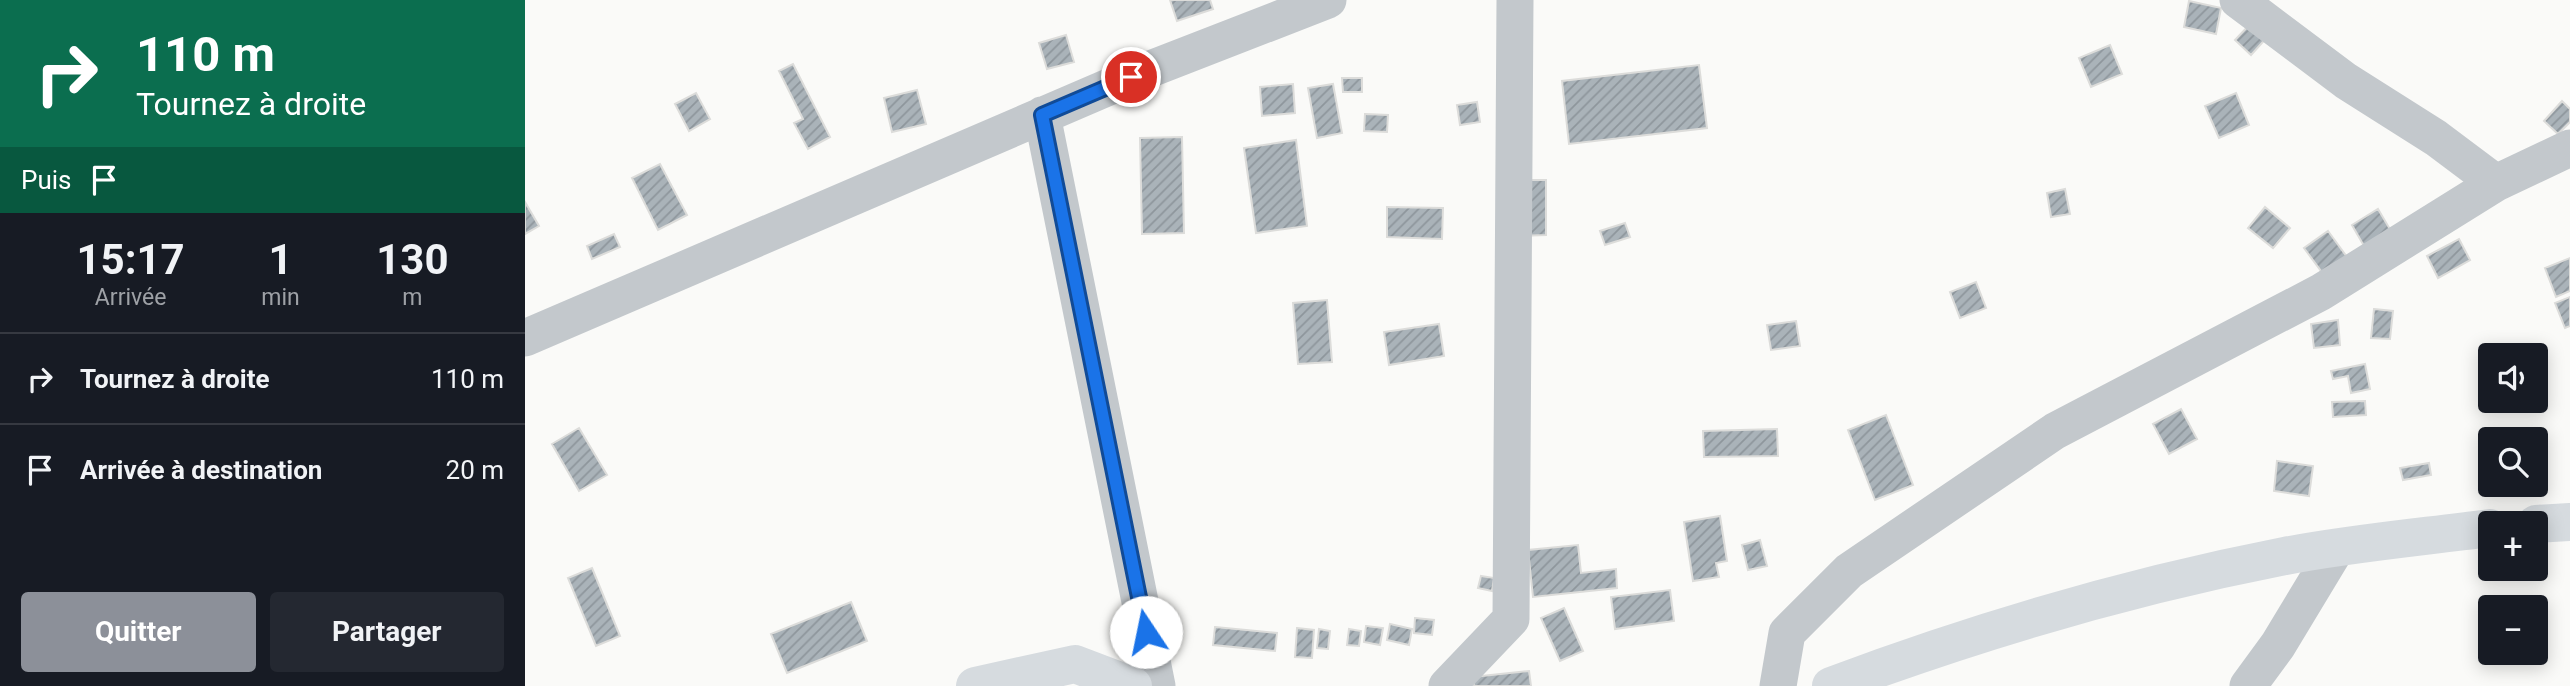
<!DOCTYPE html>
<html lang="fr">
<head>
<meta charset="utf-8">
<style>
	:root { --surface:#171b24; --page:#242831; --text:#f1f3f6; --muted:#9ea1a6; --line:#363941; --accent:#8c9099 }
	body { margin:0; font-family:Roboto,sans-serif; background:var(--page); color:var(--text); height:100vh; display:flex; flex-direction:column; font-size:26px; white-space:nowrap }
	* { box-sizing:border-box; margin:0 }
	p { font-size:23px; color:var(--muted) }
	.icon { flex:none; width:38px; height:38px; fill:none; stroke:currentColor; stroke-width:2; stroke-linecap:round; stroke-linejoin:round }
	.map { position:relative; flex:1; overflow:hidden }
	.panel { display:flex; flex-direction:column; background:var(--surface); width:525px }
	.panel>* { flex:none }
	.top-card { background:#0b6e4f; color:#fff; overflow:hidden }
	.tools { position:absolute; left:1953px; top:343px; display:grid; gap:14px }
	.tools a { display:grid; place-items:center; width:70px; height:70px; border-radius:7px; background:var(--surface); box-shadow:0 4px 18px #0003; font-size:35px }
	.pin { position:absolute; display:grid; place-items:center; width:60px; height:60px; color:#fff; margin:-30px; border:4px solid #fff; border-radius:50%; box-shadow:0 2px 7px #0007 }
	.me { position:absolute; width:77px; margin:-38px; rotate:349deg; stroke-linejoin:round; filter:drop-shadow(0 0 5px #0008) }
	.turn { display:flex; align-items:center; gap:24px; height:147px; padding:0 21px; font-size:32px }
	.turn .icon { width:91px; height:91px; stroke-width:2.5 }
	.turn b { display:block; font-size:49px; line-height:60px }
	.then { display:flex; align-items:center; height:66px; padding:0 21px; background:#0003; gap:14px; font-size:26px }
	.eta { display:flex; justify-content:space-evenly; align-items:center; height:119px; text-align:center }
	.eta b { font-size:42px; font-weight:700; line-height:49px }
	.cta { display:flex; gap:14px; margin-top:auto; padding:14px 21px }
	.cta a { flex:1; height:80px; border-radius:7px; background:var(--accent); color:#fff; font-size:28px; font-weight:700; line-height:80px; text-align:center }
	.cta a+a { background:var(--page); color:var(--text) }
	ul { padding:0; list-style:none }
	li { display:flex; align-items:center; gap:21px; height:91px; padding:0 21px; border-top:2px solid var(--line) }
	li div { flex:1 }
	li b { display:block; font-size:26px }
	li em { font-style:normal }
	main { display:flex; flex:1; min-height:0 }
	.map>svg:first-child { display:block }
	.building { fill:url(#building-hatch); stroke:#dcdcda; stroke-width:2 }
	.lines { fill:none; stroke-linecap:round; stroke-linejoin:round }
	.street { stroke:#c3c8cc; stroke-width:37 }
	.secondary { stroke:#d6dbdf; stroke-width:38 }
	.primary { stroke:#d6dbdf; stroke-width:38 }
	.route-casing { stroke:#114b97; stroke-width:18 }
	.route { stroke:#1a73e8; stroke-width:12 }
</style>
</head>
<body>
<main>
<section class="panel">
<div class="top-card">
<div class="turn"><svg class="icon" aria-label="right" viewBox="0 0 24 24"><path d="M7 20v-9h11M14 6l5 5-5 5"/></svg><div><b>110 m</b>Tournez à droite</div></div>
<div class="then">Puis<svg class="icon" aria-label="arrive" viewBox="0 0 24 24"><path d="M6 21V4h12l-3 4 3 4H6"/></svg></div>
</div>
<div class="eta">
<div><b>15:17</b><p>Arrivée</p></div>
<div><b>1</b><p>min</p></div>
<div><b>130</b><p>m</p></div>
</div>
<ul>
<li><svg class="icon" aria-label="right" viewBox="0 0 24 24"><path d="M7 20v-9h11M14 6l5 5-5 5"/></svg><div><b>Tournez à droite</b></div><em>110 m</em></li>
<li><svg class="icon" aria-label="arrive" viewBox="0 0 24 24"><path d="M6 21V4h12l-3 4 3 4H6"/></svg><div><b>Arrivée à destination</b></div><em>20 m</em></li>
</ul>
<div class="cta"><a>Quitter</a><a>Partager</a></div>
</section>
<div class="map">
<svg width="2045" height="686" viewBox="0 0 2045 686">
	<defs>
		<pattern id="building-hatch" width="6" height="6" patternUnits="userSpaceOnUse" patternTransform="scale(1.75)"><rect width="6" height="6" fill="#aab3b9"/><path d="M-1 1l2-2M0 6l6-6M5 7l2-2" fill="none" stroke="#8e969c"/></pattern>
	</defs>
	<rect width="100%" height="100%" fill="#fafaf8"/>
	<path class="building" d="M645,0h40l3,9 -36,12z
		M1664,1l32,7 -5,26 -32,-7z
		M1730,19l15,15 -19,21 -16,-15z
		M541,35l8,27 -27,7 -8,-26z
		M1585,45l12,29 -31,13 -12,-29z
		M268,64l37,73 -22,12 -14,-26 9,-4 -24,-48z
		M1174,65l8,63 -138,16 -7,-63z
		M817,78h20v14h-19z
		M768,84l2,29 -33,3 -2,-29z
		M808,84l9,49 -25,5 -9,-50z
		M392,90l9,34 -34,8 -8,-34z
		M171,93l14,26 -21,12 -14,-27z
		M1711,93l13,32 -30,13 -14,-32z
		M2037,101l8,8v13l-12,12 -14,-13z
		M952,102l3,20 -20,3 -3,-20z
		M840,114l23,1 -1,17 -23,-1z
		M657,137l2,96 -42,1 -2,-96z
		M771,140l11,86 -51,7 -12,-85z
		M135,164l27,51 -29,15 -26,-52z
		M991,180h30v55l-29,1z
		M1540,189l5,25 -19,3 -4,-24z
		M0,202l14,24 -14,8z
		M862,207l56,1 -1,31 -55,-2z
		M1740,207l25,21 -17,20 -25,-20z
		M1853,209l13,22 -27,15 -12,-21z
		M1100,223l5,14 -25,8 -5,-14z
		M1803,231l19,26 -23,18 -20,-27z
		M89,234l6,13 -28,12 -5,-13z
		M1934,239l11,21 -32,18 -11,-22z
		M2045,258v33l-14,6 -11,-29z
		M1451,282l10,26 -26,10 -10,-26z
		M2045,297v29l-5,2 -10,-25z
		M802,300l5,62 -34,2 -5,-61z
		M1849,309l19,2 -3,28 -19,-1z
		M1813,320l2,25 -26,3 -3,-24z
		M1271,321l4,25 -29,4 -4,-25z
		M914,324l5,32 -55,9 -5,-33z
		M1840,364l5,25 -19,4 -3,-17 -15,3 -2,-8z
		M1840,401l1,14 -33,2 -1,-15z
		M1656,409l16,30 -28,15 -16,-30z
		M1361,415l27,70 -38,15 -27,-70z
		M54,428l28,47 -28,16 -27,-47z
		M1252,429l1,27 -74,1 -1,-26z
		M1752,461l36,5 -4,30 -35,-5z
		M1904,463l2,12 -28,5 -3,-12z
		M1195,516l7,45 -11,2 3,14 -26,4 -9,-59z
		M1235,540l7,26 -19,4 -6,-25z
		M1053,545l3,28 35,-4 1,19 -84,9 -5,-47z
		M67,568l28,68 -24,10 -28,-68z
		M956,576l13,2 -2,13 -14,-3z
		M1145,590l4,31 -59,8 -4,-32z
		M326,602l16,39 -80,32 -16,-39z
		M1039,608l19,43 -23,10 -19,-43z
		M890,618l19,2 -2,15 -18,-2z
		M865,624l22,5 -3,16 -22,-5z
		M841,626l17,2 -3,17 -16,-3z
		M690,627l62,6 -2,18 -62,-6z
		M772,628l17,2 -2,28 -17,-1z
		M794,629l11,2 -2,18 -11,-1z
		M824,629l12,2 -2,15 -12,-1z
		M1004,671l2,15h-57l-1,-9z"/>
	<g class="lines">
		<path class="street" d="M1713,0l108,81 90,57 60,45
			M517,115l115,571
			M0,338l628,-270 175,-68
			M922,686l64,-67 4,-619
			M1253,686l9,-53 62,-62 206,-140 266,-139 175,-109 74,-35
			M1723,686l30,-41 58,-96"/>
		<path class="secondary" d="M450,686l100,-22 58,22"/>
		<path class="primary" d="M2011,524l34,-2
			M1306,686c147,-55 300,-100 454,-130 68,-13 137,-19 205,-28"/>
	</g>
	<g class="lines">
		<g class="route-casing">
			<path id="route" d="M606,77l-89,38 104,517"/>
		</g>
		<use href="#route" class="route"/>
	</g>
</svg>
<div class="tools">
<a><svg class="icon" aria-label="sound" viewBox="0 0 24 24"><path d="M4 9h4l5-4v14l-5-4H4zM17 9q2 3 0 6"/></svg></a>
<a><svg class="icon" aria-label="search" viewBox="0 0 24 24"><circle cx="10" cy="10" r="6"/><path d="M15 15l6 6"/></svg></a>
<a>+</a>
<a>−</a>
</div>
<div class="pin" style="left:606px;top:77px;background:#d93025"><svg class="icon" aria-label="arrive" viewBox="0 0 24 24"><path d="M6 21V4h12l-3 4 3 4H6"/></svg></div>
<svg class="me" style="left:621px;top:632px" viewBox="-20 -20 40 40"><circle r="19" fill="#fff"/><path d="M0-13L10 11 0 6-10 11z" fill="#1a73e8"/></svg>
</div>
</main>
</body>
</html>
